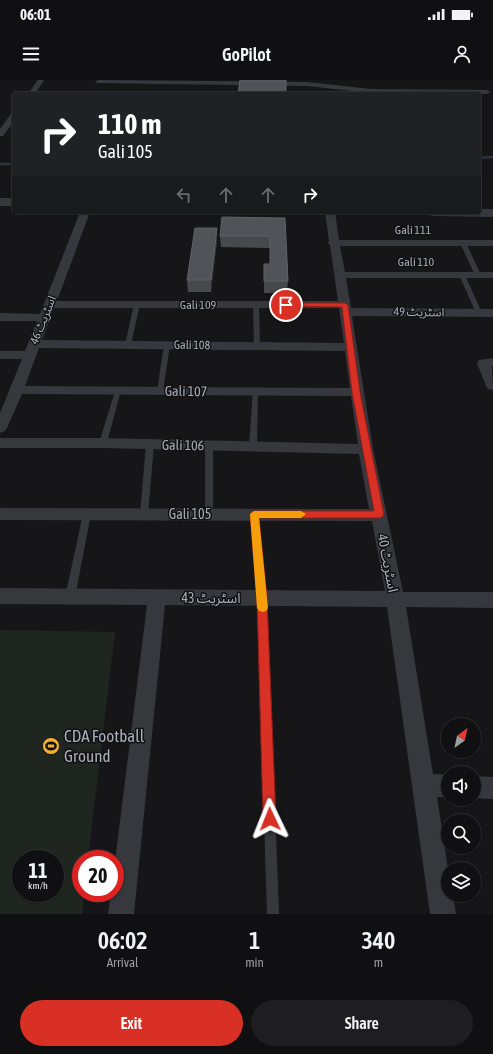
<!DOCTYPE html>
<html lang="en">
<head>
<meta charset="utf-8">
<style>
	:root { --surface:#101012; --page:#1e1e20; --text:#f1f3f6; --muted:#9c9d9f; --line:#303032; --accent:#d93025 }
	body { margin:0; font-family:"Asap Condensed","Noto Sans Arabic",sans-serif; background:var(--page); color:var(--text); height:100vh; display:flex; flex-direction:column; font-size:15px; white-space:nowrap }
	* { box-sizing:border-box; margin:0 }
	p { font-size:13px; color:var(--muted) }
	.icon { flex:none; width:22px; height:22px; fill:none; stroke:currentColor; stroke-width:2; stroke-linecap:round; stroke-linejoin:round }
	.map { position:relative; height:834px; overflow:hidden }
	.panel { display:flex; flex-direction:column; background:var(--surface); flex:1 }
	.panel>* { flex:none }
	.top-card { position:absolute; left:12px; top:12px; width:469px; height:122px; border-radius:4px; box-shadow:0 1px 3px #0004,0 0 0 1px var(--line); background:#202124; color:#fff; overflow:hidden }
	.needle { width:26px; rotate:33deg }
	.buttons { position:absolute; left:441px; top:638px; display:grid; gap:8px }
	.buttons a { display:grid; place-items:center; width:40px; height:40px; border-radius:50%; background:var(--surface); box-shadow:0 1px 3px #0004,0 0 0 1px var(--line); font-size:20px }
	.speed { position:absolute; left:12px; top:770px; display:flex; gap:8px; font-size:20px; font-weight:700; text-align:center }
	.speed>* { display:grid; place-content:center; width:52px; height:52px; border-radius:50%; background:var(--surface); box-shadow:0 1px 3px #0004,0 0 0 1px var(--line); line-height:1 }
	.speed small { font-size:10px; font-weight:400 }
	.speed .limit { border:6px solid #d22; background:#fff; color:#111 }
	.pin { position:absolute; display:grid; place-items:center; width:34px; height:34px; color:#fff; margin:-17px; border:2px solid #fff; border-radius:50%; box-shadow:0 1px 4px #0007 }
	.me { position:absolute; width:44px; margin:-22px; rotate:358deg; stroke-linejoin:round; filter:drop-shadow(0 0 3px #0008) }
	.turn { display:flex; align-items:center; gap:14px; height:84px; padding:0 20px; font-size:18px }
	.turn .icon { width:52px; height:52px; stroke-width:2.5 }
	.turn b { display:block; font-size:28px; line-height:34px }
	.lanes { display:flex; align-items:center; height:38px; padding:0 20px; background:#0003; justify-content:center; gap:20px; direction:ltr }
	.lanes .off { opacity:.35 }
	.eta { display:flex; justify-content:space-evenly; align-items:center; height:68px; text-align:center }
	.eta b { font-size:24px; font-weight:600; line-height:28px }
	.cta { display:flex; gap:8px; margin-top:auto; padding:8px 20px }
	.cta a { flex:1; height:46px; border-radius:24px; background:var(--accent); color:#fff; font-size:16px; font-weight:600; line-height:46px; text-align:center }
	.cta a+a { background:var(--page); color:var(--text) }
	.status { display:flex; justify-content:space-between; align-items:center; height:28px; padding:0 20px; background:var(--surface); direction:ltr }
	.status svg { height:11px; fill:currentColor }
	header { display:flex; justify-content:space-between; align-items:center; height:52px; padding:0 20px; background:var(--surface); font-size:18px; font-weight:600 }
	.map>svg:first-child { display:block }
	.green { fill:#1e261f; fill-rule:evenodd }
	.lines { fill:none; stroke-linecap:round; stroke-linejoin:round }
	.stream { stroke:#2c353c; stroke-width:2.5 }
	.service { fill:#37383d; fill-rule:evenodd }
	.minor { fill:#37383d; fill-rule:evenodd }
	.tertiary { fill:#37383d; fill-rule:evenodd }
	.wall { fill:#47494d }
	.shaded-wall { fill:#2f3033 }
	.building { fill:#525359; stroke:#5f6168 }
	.route { fill:#d93025; stroke:#8d1f18 }
	.slow { fill:#f59e0b }
	.labels { text-anchor:middle; dominant-baseline:central; stroke-width:3; stroke-linejoin:round; paint-order:stroke }
	.far-street-label { font-size:12px; fill:#a8adb8; stroke:#111113 }
	.street-label { font-size:14px; fill:#a8adb8; stroke:#111113 }
	.near-poi-label { font-size:17px; fill:#a8adb8; stroke:#111113; text-anchor:start }
</style>
</head>
<body>
<div class="status"><b>06:01</b><svg viewBox="0 0 49 12"><path d="M0 12V9h3v3zM5 12V6h3v6zM10 12V3h3v9zM15 12V0h3v12zM26 1h20v11H26zM47 4h2v5h-2z"/></svg></div>
<header><svg class="icon" aria-label="menu" viewBox="0 0 24 24"><path d="M4 6h16M4 12h16M4 18h16"/></svg>GoPilot<svg class="icon" aria-label="person" viewBox="0 0 24 24"><circle cx="12" cy="8" r="4"/><path d="M4 21q1-7 8-7t8 7"/></svg></header>
<div class="map">
<svg width="493" height="834" viewBox="0 0 493 834">
	<rect width="100%" height="100%" fill="#161618"/>
	<path class="green" d="M0,550l115,2 -27,227h-7v34h3l-2,21h-82zM21,779h34v34h-34z"/>
	<g class="lines">
		<path class="stream" d="M479,78l14,-1
			M0,84h14"/>
		<path class="service" d="M461,162l5,1 15,32 -1,1 -5,-1 -15,-32z
			M460,194l5,1 17,38 -1,1h-4l-1,-1 -17,-38z
			M137,222l3,2 -9,41 -3,2 -3,-2 9,-41z
			M256,223l3,2 1,41 -3,2 -3,-2 -1,-41z
			M167,263l3,2 -7,46 -3,2 -3,-2 7,-46z
			M116,308h4l1,2 -14,53 -4,3 -4,-3z
			M253,310h4l1,2 -1,54 -4,3 -4,-3z
			M150,361l4,3 -6,70 -1,2h-6l-1,-2 6,-70z
			M209,362l4,3v69l-1,2h-6l-1,-2v-69z
			M87,431l3,1 1,2 -16,83 -2,3 -3,1 -3,-1 -2,-3 18,-83 1,-2z
			M254,431l3,1 1,2 9,84 12,316h-12l-10,-316 -7,-84 1,-2z"/>
		<path class="minor" d="M38,0h6l-9,14h-7z
			M98,0l209,2 64,7 116,1 3,2 -3,2 -116,-1 -64,-7 -211,-3 -1,-1z
			M11,34h3v7l-11,15h-3v-7z
			M80,132h10l-33,89h281l-8,-56 -2,-2 1,-2 -4,-29h10l4,28h154v6h-153l5,26h148v6h-147l5,30 142,1v8l-141,-1 21,133 30,143h90v16l-87,-1 27,167 15,1v22h-11l11,72v26h5l3,19h-26l-43,-307 -222,-2 -31,309h-26l3,-21h4v-32l32,-256 -147,-1v-16l385,3 -13,-70 -372,-1v-12l369,1 -10,-55 -256,-6h-103v-10h103l255,6 -7,-48 -329,-2 -15,34 -2,3 -5,2v-20l22,-54h-22v-8h25l12,-30h-37v-8l40,1zM54,228h285l5,35 -302,-3zM39,268l306,3 5,37 -325,-2z
			M493,278v8h-1l1,24 -5,-1 -2,-3 -9,-23 2,-3z
			M474,696l19,1v22l-19,-1z"/>
		<path class="tertiary" d="M0,118h14v8h-14z
			M479,129h14v8l-60,-1 -4,-1 -2,-3h52z"/>
	</g>
	<path class="wall" d="M285,138l3,63 -1,12h-23v-29h6v-16l-49,-1 -1,-11z
		M217,160l-6,52h-23l-1,-12z"/>
	<path class="shaded-wall" d="M217,148v12l-6,52v-12z"/>
	<path class="building" d="M240,0h46v14h-48z
		M222,137l63,1 3,63h-24v-17h6v-28h-50z
		M195,148h22l-6,52h-24z"/>
	<path class="route" d="M286,223h59l3,2 12,87 24,123 -4,3h-121l8,80 9,221 -2,5 -4,2 -5,-2 -2,-5 -6,-221 -7,-84 4,-3h120l-22,-119 -10,-85 -59,-1 -1,-1z"/>
	<path class="slow" d="M254,431h47l5,3 -5,4h-42l9,90 -2,3 -3,1 -4,-1 -2,-3 -7,-94z"/>
	<defs>
		<g id="stadium-disc" transform="scale(0.9)"><circle r="9.5" fill="#f2b134" stroke="#111113"/><path d="M0-5a6.5 5 0 1 0 0 10a6.5 5 0 1 0 0-10ZM-3.5-1.8h7v3.6h-7Z" fill="#111"/></g>
	</defs>
	<g fill-rule="evenodd">
		<use href="#stadium-disc" x="51" y="666"/>
	</g>
	<g class="labels">
		<g class="far-street-label">
			<text x="413" y="150">Gali 111</text>
			<text x="416" y="182">Gali 110</text>
			<text x="198" y="225">Gali 109</text>
			<text transform="translate(419 232) rotate(1)">اسٹریٹ 49</text>
			<text transform="translate(43 240) rotate(-68)">اسٹریٹ 46</text>
			<text transform="translate(192 265) rotate(1)">Gali 108</text>
		</g>
		<g class="street-label">
			<text transform="translate(186 311) rotate(1)">Gali 107</text>
			<text transform="translate(183 365) rotate(1)">Gali 106</text>
			<text x="190" y="434">Gali 105</text>
			<text transform="translate(388 483) rotate(79)">اسٹریٹ 40</text>
			<text x="211" y="518">اسٹریٹ 43</text>
		</g>
		<g class="near-poi-label">
			<text x="64" y="656">CDA Football<tspan x="64" dy="20">Ground</tspan></text>
		</g>
	</g>
</svg>
<div class="buttons">
<a><svg class="needle" viewBox="-14 -14 28 28"><path d="M0-13l5 13h-10z" fill="#e53935"/><path d="M0 13l5-13h-10z" fill="#9c9d9f"/></svg></a>
<a><svg class="icon" aria-label="sound" viewBox="0 0 24 24"><path d="M4 9h4l5-4v14l-5-4H4zM17 9q2 3 0 6"/></svg></a>
<a><svg class="icon" aria-label="search" viewBox="0 0 24 24"><circle cx="10" cy="10" r="6"/><path d="M15 15l6 6"/></svg></a>
<a><svg class="icon" aria-label="layers" viewBox="0 0 24 24"><path d="M12 4l9 5-9 5-9-5zM3 14l9 5 9-5"/></svg></a>
</div>
<div class="speed"><div>11<small>km/h</small></div><div class="limit">20</div></div>
<div class="pin" style="left:286px;top:225px;background:#d93025"><svg class="icon" aria-label="arrive" viewBox="0 0 24 24"><path d="M6 21V4h12l-3 4 3 4H6"/></svg></div>
<svg class="me" style="left:270px;top:739px" viewBox="-20 -20 40 40"><path d="M0-17L14 15 0 8-14 15z" fill="#d93025" stroke="#fff" stroke-width="4"/></svg>
<div class="top-card">
<div class="turn"><svg class="icon" aria-label="right" viewBox="0 0 24 24"><path d="M7 20v-9h11M14 6l5 5-5 5"/></svg><div><b>110 m</b>Gali 105</div></div>
<div class="lanes"><svg class="icon off" aria-label="left" viewBox="0 0 24 24"><path d="M17 20v-9H6M10 6l-5 5 5 5"/></svg><svg class="icon off" aria-label="ahead" viewBox="0 0 24 24"><path d="M12 20V5M6 11l6-6 6 6"/></svg><svg class="icon off" aria-label="ahead" viewBox="0 0 24 24"><path d="M12 20V5M6 11l6-6 6 6"/></svg><svg class="icon" aria-label="right" viewBox="0 0 24 24"><path d="M7 20v-9h11M14 6l5 5-5 5"/></svg></div>
</div>
</div>
<section class="panel">
<div class="eta">
<div><b>06:02</b><p>Arrival</p></div>
<div><b>1</b><p>min</p></div>
<div><b>340</b><p>m</p></div>
</div>
<div class="cta"><a>Exit</a><a>Share</a></div>
</section>
</body>
</html>
